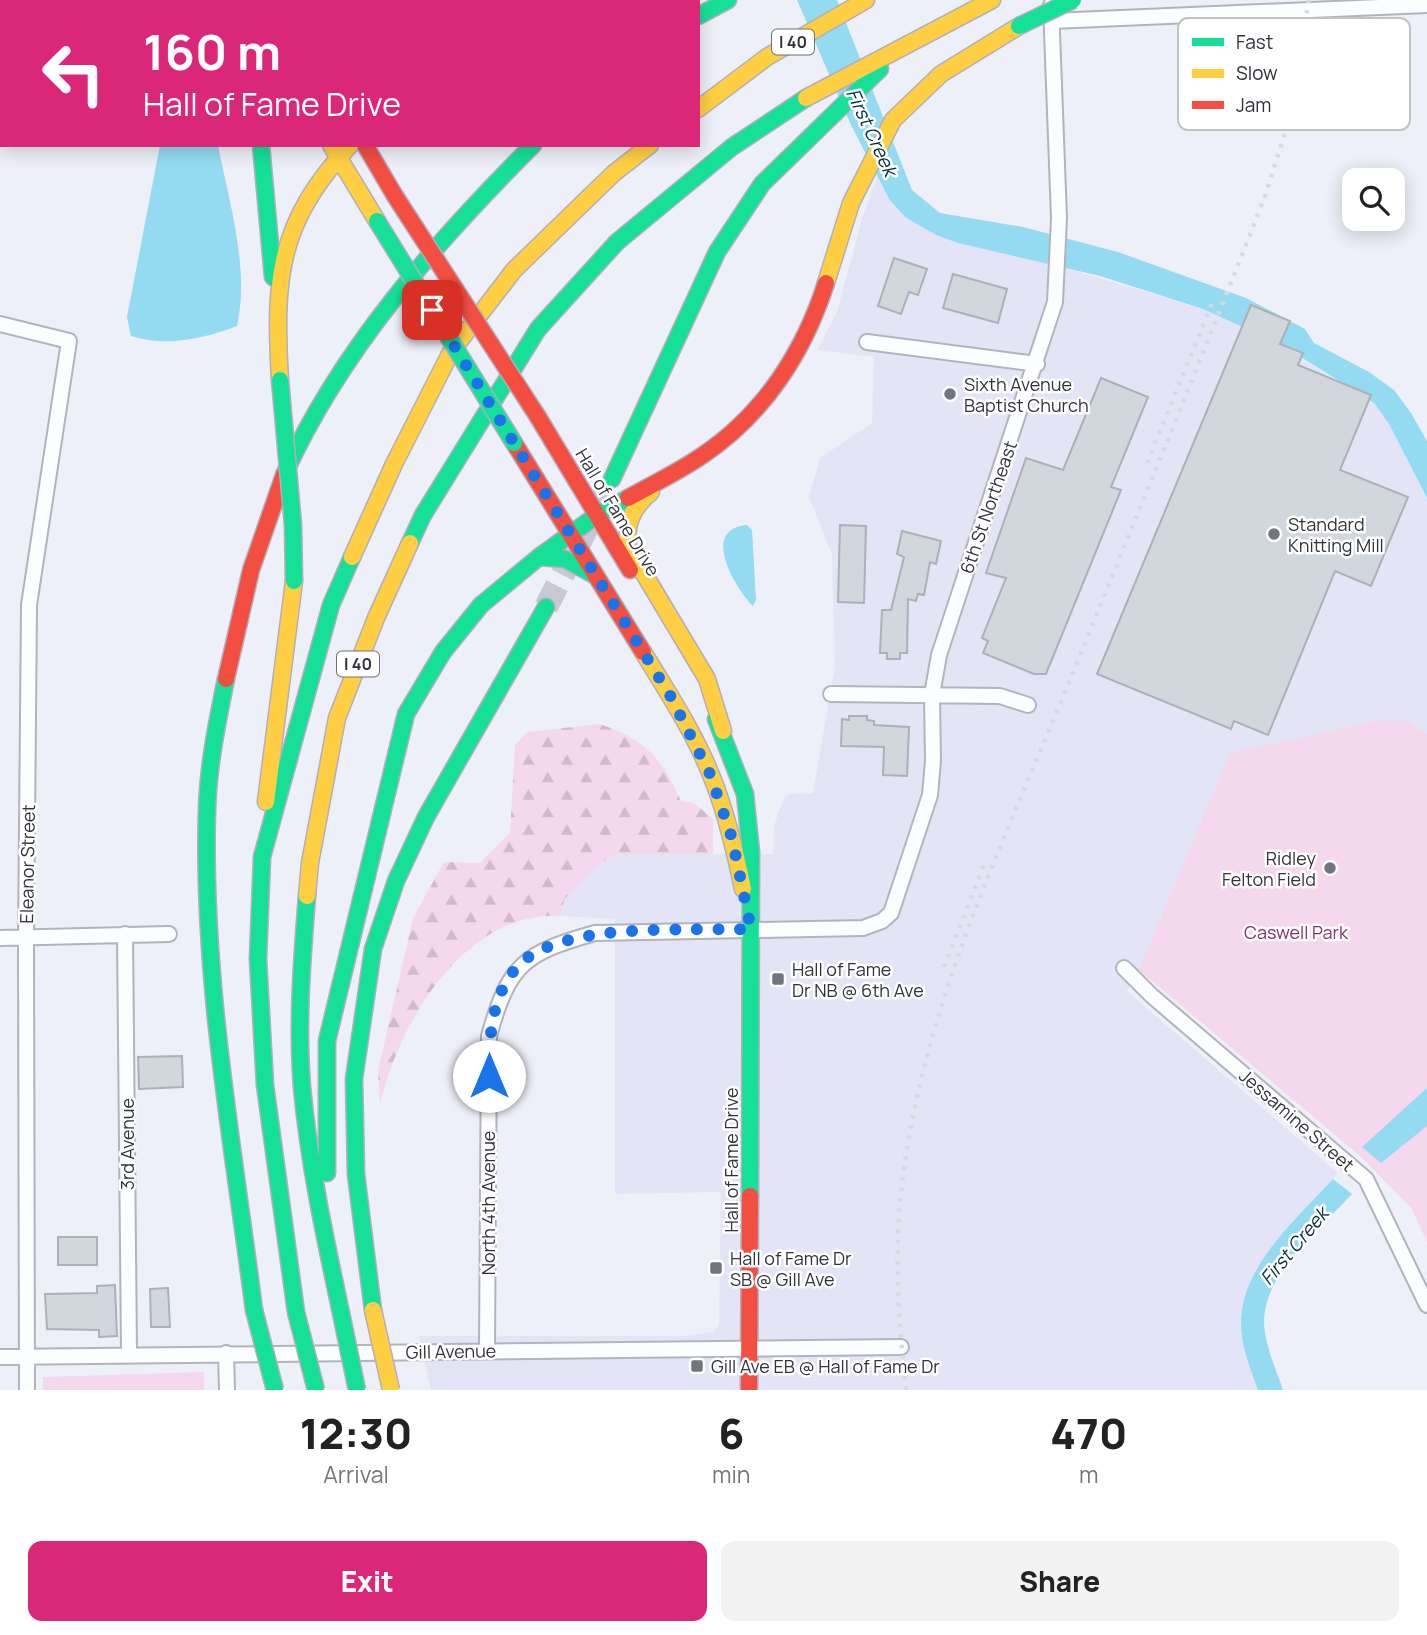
<!DOCTYPE html>
<html lang="en">
<head>
<meta charset="utf-8">
<style>
	:root { --surface:#fff; --page:#f2f2f2; --text:#222; --muted:#767676; --accent:#db2777 }
	body { margin:0; font-family:Manrope,sans-serif; background:var(--page); color:var(--text); height:100vh; display:flex; flex-direction:column; font-size:26px; white-space:nowrap }
	* { box-sizing:border-box; margin:0 }
	p { font-size:23px; color:var(--muted) }
	.icon { flex:none; width:38px; height:38px; fill:none; stroke:currentColor; stroke-width:2; stroke-linecap:round; stroke-linejoin:round }
	.map { position:relative; height:1390px; overflow:hidden }
	.side { display:flex; flex-direction:column; background:var(--surface); flex:1 }
	.side>* { flex:none }
	.banner { position:absolute; left:0px; top:0px; width:700px; height:147px; box-shadow:0 4px 18px #0003; background:#db2777; color:#fff; overflow:hidden }
	.buttons { position:absolute; left:1342px; top:168px; display:grid; gap:14px }
	.buttons a { display:grid; place-items:center; width:63px; height:63px; border-radius:14px; background:var(--surface); box-shadow:0 4px 18px #0003; font-size:35px }
	.pin { position:absolute; display:grid; place-items:center; width:60px; height:60px; color:#fff; margin:-30px; border-radius:14px; box-shadow:0 4px 10px #0006 }
	.me { position:absolute; width:77px; margin:-38px; rotate:0deg; stroke-linejoin:round; filter:drop-shadow(0 0 5px #0008) }
	.turn { display:flex; align-items:center; gap:24px; height:147px; padding:0 28px; font-size:32px }
	.turn .icon { width:91px; height:91px; stroke-width:2.5 }
	.turn b { display:block; font-size:49px; line-height:60px }
	.eta { display:flex; justify-content:space-evenly; align-items:center; height:119px; text-align:center }
	.eta b { font-size:42px; font-weight:800; line-height:49px }
	.primary-button { display:flex; gap:14px; margin-top:auto; padding:14px 28px }
	.primary-button a { flex:1; height:80px; border-radius:14px; background:var(--accent); color:#fff; font-size:28px; font-weight:800; line-height:80px; text-align:center }
	.primary-button a+a { background:var(--page); color:var(--text) }
	.map>svg:first-child { display:block }
	.built { fill:#e3e5f6 }
	.forest { fill:url(#forest-firs) }
	.park { fill:#f5d8ee }
	.water { fill:#94dbf1 }
	.building { fill:#d2d6dd; stroke:#acb0b7; stroke-width:2 }
	.lines { fill:none; stroke-linecap:round; stroke-linejoin:round }
	.highway-tunnel { stroke:#c8cad3; stroke-width:24; stroke-dasharray:24 12; stroke-linecap:butt }
	.street-casing { stroke:#b3b4bb; stroke-width:18 }
	.fast-casing { stroke:#b3adbd; stroke-width:19 }
	.slow-casing { stroke:#b3adbd; stroke-width:19 }
	.jam-casing { stroke:#b3adbd; stroke-width:19 }
	.street { stroke:#fcfdfe; stroke-width:14 }
	.fast { stroke:#16e098; stroke-width:16 }
	.slow { stroke:#ffcf43; stroke-width:16 }
	.jam { stroke:#f24e42; stroke-width:16 }
	.rail { stroke:#d9d9dc; stroke-width:4.5; stroke-dasharray:3.5 7; stroke-linecap:butt }
	.fast-bridge-casing { stroke:#b3adbd; stroke-width:19; stroke-linecap:butt }
	.slow-bridge-casing { stroke:#b3adbd; stroke-width:19; stroke-linecap:butt }
	.jam-bridge-casing { stroke:#b3adbd; stroke-width:19; stroke-linecap:butt }
	.fast-bridge { stroke:#16e098; stroke-width:16 }
	.slow-bridge { stroke:#ffcf43; stroke-width:16 }
	.jam-bridge { stroke:#f24e42; stroke-width:16 }
	.route { stroke:#1a73e8; stroke-width:12; stroke-dasharray:0 21.6 }
	.poi-dot { fill:#73747d; stroke:#fff; stroke-width:2.5 }
	.labels { text-anchor:middle; dominant-baseline:central; stroke-width:5; stroke-linejoin:round; paint-order:stroke }
	.shield { fill:#fff; stroke:#6f7075; stroke-width:2 }
	.shield-label { font-size:16px; font-weight:bold; fill:#31323a }
	.poi-label { font-size:18px; fill:#31323a; stroke:#fff; text-anchor:start }
	.street-label { font-size:18px; fill:#31323a; stroke:#fff }
	.park-label { font-size:18px; fill:#86336b; stroke:#fff }
	.water-label { font-size:19px; font-style:italic; fill:#00303c; stroke:#fff }
	.key { fill:#fff; stroke:#c1c2c4; stroke-width:2 }
	.key-label { font-size:19px; fill:#31323a }
</style>
</head>
<body>
<div class="map">
<svg width="1427" height="1390" viewBox="0 0 1427 1390">
	<defs>
		<pattern id="forest-firs" width="22" height="20" patternUnits="userSpaceOnUse" patternTransform="scale(1.75)"><rect width="22" height="20" fill="#f5d8ee"/><path d="M5 1l3.5 6h-7zM16 11l3.5 6h-7z" fill="#d2bacd"/></pattern>
	</defs>
	<rect width="100%" height="100%" fill="#eef0f9"/>
	<path class="built" d="M877,178l12,21 144,59 170,51 33,14 69,38 69,42 15,21 38,74v236l-18,-13 -270,249 -12,21 211,182 -78,90 -13,28 -6,39 17,60h-827l-12,-54h267l27,-4 6,-7 2,-133 -106,2v-275l-53,-3 2,-16 32,-34 22,-12h155l1,-28 9,-27 6,-5 24,-1 22,-128 -3,-110 -23,-58 11,-39 52,-35 2,-66 -57,-7 20,-38 26,-97z"/>
	<path class="forest" d="M600,724c46,16 61,33 81,77l13,2 19,16v35h-95l-22,12 -32,34 -2,16c-96,-7 -164,107 -182,189l-2,-34 35,-153 31,-56 36,1 30,-30 5,-88 12,-13z"/>
	<path class="park" d="M1377,721h32l18,13v508l-15,-33 -52,-53 -221,-186 91,-217z
		M204,1372v18h-161v-13z"/>
	<path class="water" d="M797,0h40l75,190 28,23 83,14 95,25 128,46 59,31 9,14 55,29 25,18 17,23 16,28v57l-38,-74 -15,-21 -94,-59 -77,-35 -103,-33 -142,-33 -22,-8 -31,-18 -16,-18 -39,-76z
		M160,145h58c11,57 32,124 19,181 -34,13 -71,21 -106,10l-4,-19z
		M747,525l5,5 4,70 -3,6c-17,-17 -54,-77 -6,-81z
		M1427,1088v38l-46,37 -19,-16z
		M1333,1179l19,15c-33,36 -96,84 -87,139 3,19 12,39 18,57h-25c-7,-20 -16,-41 -17,-63 -2,-60 55,-107 92,-148z"/>
	<path class="building" d="M894,258l33,11 -9,26 -9,-3 -8,22 -23,-8z
		M953,274l54,15 -9,34 -55,-15z
		M1251,305l39,16 -10,23 23,9 -5,12 73,30 -31,75 68,27 -37,89 -36,-15 -67,164 -34,-14 -3,8 -134,-55z
		M1101,378l47,19 -37,90 10,3 -75,184h-12l-51,-21 5,-12 -6,-3 24,-60 -20,-5 40,-115 37,12z
		M840,525l26,1 -2,77 -26,-1z
		M902,531l39,10 -5,23 -6,-2 -6,33 -6,-1 -2,7 -8,-2 -1,54h-7v6h-13v-6h-7l2,-43h9l13,-53 -7,-3z
		M849,716h18v4l7,1v4l35,2 -2,49 -24,-1 1,-28 -43,-1 1,-27 7,1z
		M182,1056l1,31 -44,2 -1,-32z
		M58,1237h39v28h-39z
		M115,1285l2,51 -18,1v-7l-52,-1 -2,-35 52,-1v-7z
		M168,1288l2,39h-19l-1,-38z"/>
	<g class="lines">
		<path class="highway-tunnel" d="M546,607l66,-128"/>
		<g class="street-casing">
			<path id="street" d="M1052,21l375,-16
				M0,23l2,1
				M0,324l69,17 -40,264 -3,333 1,452
				M867,342l170,22
				M831,694l169,2 28,9
				M125,934l4,420
				M0,938l169,-4
				M1124,968l28,28 214,183 61,126
				M487,1351l2,-315c20,-72 35,-83 106,-103l268,-5 19,-7 9,-8 39,-118 3,-34 -1,-66 7,-40 116,-353 4,-84 -8,-213
				M226,1353l1,37
				M0,1357l901,-10"/>
		</g>
		<g class="fast-casing">
			<path id="fast" d="M218,0l1,2
				M240,0l2,2
				M374,0l3,2
				M635,2l4,-2
				M698,16l30,-16
				M261,145l12,132
				M284,475c57,-126 152,-233 249,-330
				M612,479l105,-227 45,-68 118,-115
				M410,543l13,-28 115,-186 79,-87 115,-95 74,-49
				M539,557l26,2 31,17
				M226,679c-9,44 -18,88 -19,132 -5,167 26,334 47,499
				M716,719l29,75 6,58 -1,344
				M307,896c-5,63 -10,128 -5,191 7,77 23,151 39,226
				M327,1173v-132l79,-327 37,-62 38,-47 58,-48 58,-42 31,-17
				M373,1310l-17,-136 -2,-95 19,-130 23,-68 30,-64 120,-210
				M296,1312l-31,-227 -7,-126 4,-102 69,-252 21,-48"/>
		</g>
		<g class="slow-casing">
			<path id="slow" d="M806,98l186,-98
				M698,109l69,-52 99,-57
				M331,145l46,76
				M826,283l25,-80 42,-83 48,-46 78,-48
				M280,380c-6,-103 -2,-157 70,-235
				M651,492c-18,15 -26,31 -23,55l79,132 16,52
				M352,557l42,-93 57,-112 63,-82 100,-97 36,-28
				M643,652c24,39 51,80 68,123 15,36 24,75 32,114
				M266,802l28,-221
				M307,896l3,-33 27,-145 39,-100 34,-75"/>
		</g>
		<g class="jam-casing">
			<path id="jam" d="M282,0l1,2
				M365,145l30,51
				M538,417l92,153
				M514,443l129,209
				M628,498c25,-14 52,-27 75,-43 61,-41 101,-103 123,-172
				M226,679l25,-109 33,-95
				M749,1390l1,-194"/>
		</g>
		<use href="#street" class="street"/>
		<use href="#fast" class="fast"/>
		<use href="#slow" class="slow"/>
		<use href="#jam" class="jam"/>
		<path class="rail" d="M1147,463l66,-162
			M944,967l41,-105
			M906,1390c-7,-65 -12,-130 -5,-196 19,-181 101,-348 169,-514 65,-160 131,-320 194,-481l22,-69 23,-130"/>
		<g class="fast-bridge-casing">
			<path id="fast-bridge" d="M1019,26l54,-26
				M377,221l137,222
				M280,380l13,145 1,56
				M254,1310l21,80
				M296,1312l20,78
				M341,1313l16,77"/>
		</g>
		<g class="slow-bridge-casing">
			<path id="slow-bridge" d="M373,1310l18,80"/>
		</g>
		<g class="jam-bridge-casing">
			<path id="jam-bridge" d="M395,196l143,221"/>
		</g>
		<use href="#fast-bridge" class="fast-bridge"/>
		<use href="#slow-bridge" class="slow-bridge"/>
		<use href="#jam-bridge" class="jam-bridge"/>
	</g>
	<g class="lines">
		<path class="route" d="M432,310l239,387 39,77 22,64 19,91c-59,2 -187,-8 -231,35 -29,29 -31,74 -31,112"/>
	</g>
	<g class="poi-dot">
		<circle cx="950" cy="394" r="7"/>
		<circle cx="1274" cy="534" r="7"/>
		<circle cx="1330" cy="868" r="7"/>
		<rect x="771" y="972" width="14" height="14" rx="3.5"/>
		<rect x="709" y="1261" width="14" height="14" rx="3.5"/>
		<rect x="690" y="1359" width="14" height="14" rx="3.5"/>
	</g>
	<g class="labels">
		<g class="shield">
			<rect x="772" y="29.5" width="42" height="25" rx="5"/>
			<rect x="337" y="651.5" width="42" height="25" rx="5"/>
		</g>
		<g class="shield-label">
			<text x="793" y="42">I 40</text>
			<text x="358" y="664">I 40</text>
		</g>
		<g class="poi-label">
			<text x="964" y="384">Sixth Avenue<tspan x="964" dy="21">Baptist Church</tspan></text>
			<text x="1288" y="524">Standard<tspan x="1288" dy="21">Knitting Mill</tspan></text>
			<text x="1316" y="858" text-anchor="end">Ridley<tspan x="1316" dy="21">Felton Field</tspan></text>
			<text x="792" y="969">Hall of Fame<tspan x="792" dy="21">Dr NB @ 6th Ave</tspan></text>
			<text x="730" y="1258">Hall of Fame Dr<tspan x="730" dy="21">SB @ Gill Ave</tspan></text>
			<text x="711" y="1366">Gill Ave EB @ Hall of Fame Dr</text>
		</g>
		<g class="street-label">
			<text transform="translate(988 507) rotate(-71)">6th St Northeast</text>
			<text transform="translate(618 512) rotate(59)">Hall of Fame Drive</text>
			<text transform="translate(27 864) rotate(-89)">Eleanor Street</text>
			<text transform="translate(1297 1120) rotate(41)">Jessamine Street</text>
			<text transform="translate(127 1144) rotate(-90)">3rd Avenue</text>
			<text transform="translate(731 1160) rotate(-90)">Hall of Fame Drive</text>
			<text transform="translate(488 1203) rotate(-90)">North 4th Avenue</text>
			<text transform="translate(451 1351) rotate(-1)">Gill Avenue</text>
		</g>
		<g class="park-label">
			<text x="1296" y="932">Caswell Park</text>
		</g>
		<g class="water-label">
			<text transform="translate(872 132) rotate(65)">First Creek</text>
			<text transform="translate(1294 1246) rotate(-50)">First Creek</text>
		</g>
	</g>
	<rect x="1178" y="18" width="232" height="112" rx="10" class="key"/>
	<rect x="1192" y="38" width="32" height="8" fill="#16e098"/>
	<rect x="1192" y="69" width="32" height="9" fill="#ffcf43"/>
	<rect x="1192" y="101" width="32" height="8" fill="#f24e42"/>
	<g class="key-label">
		<text x="1236" y="49">Fast</text>
		<text x="1236" y="80">Slow</text>
		<text x="1236" y="112">Jam</text>
	</g>
</svg>
<div class="buttons">
<a><svg class="icon" aria-label="search" viewBox="0 0 24 24"><circle cx="10" cy="10" r="6"/><path d="M15 15l6 6"/></svg></a>
</div>
<div class="pin" style="left:432px;top:310px;background:#d93025"><svg class="icon" aria-label="arrive" viewBox="0 0 24 24"><path d="M6 21V4h12l-3 4 3 4H6"/></svg></div>
<svg class="me" style="left:489px;top:1076px" viewBox="-20 -20 40 40"><circle r="19" fill="#fff"/><path d="M0-13L10 11 0 6-10 11z" fill="#1a73e8"/></svg>
<div class="banner">
<div class="turn"><svg class="icon" aria-label="left" viewBox="0 0 24 24"><path d="M17 20v-9H6M10 6l-5 5 5 5"/></svg><div><b>160 m</b>Hall of Fame Drive</div></div>
</div>
</div>
<section class="side">
<div class="eta">
<div><b>12:30</b><p>Arrival</p></div>
<div><b>6</b><p>min</p></div>
<div><b>470</b><p>m</p></div>
</div>
<div class="primary-button"><a>Exit</a><a>Share</a></div>
</section>
</body>
</html>
